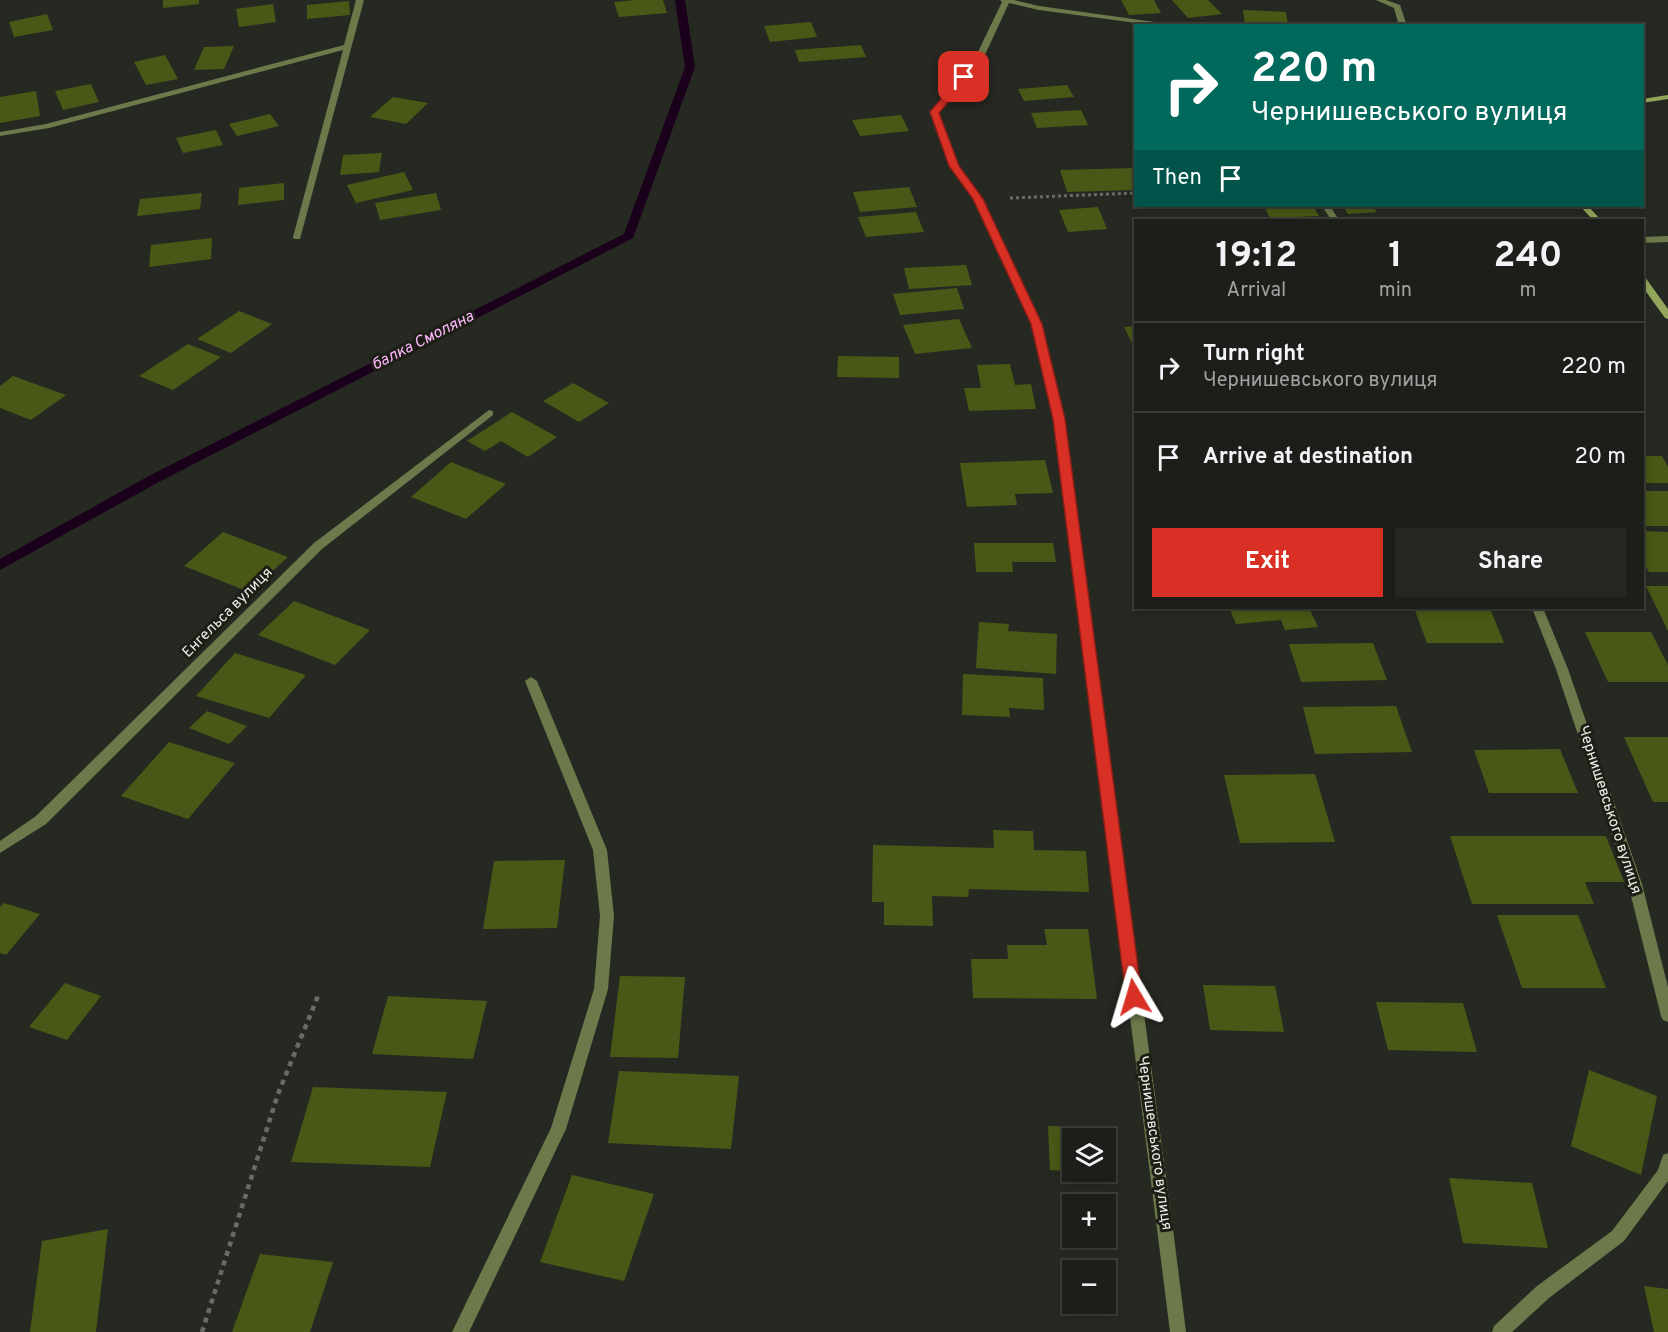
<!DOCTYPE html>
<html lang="en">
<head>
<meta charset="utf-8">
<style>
	:root { --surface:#1c1f19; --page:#252722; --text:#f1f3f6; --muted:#a0a2a2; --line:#3a3d38; --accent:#d93025 }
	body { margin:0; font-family:Overpass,sans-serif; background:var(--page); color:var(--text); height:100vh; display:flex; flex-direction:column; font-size:22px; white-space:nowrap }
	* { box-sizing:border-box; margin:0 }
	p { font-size:20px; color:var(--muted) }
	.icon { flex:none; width:33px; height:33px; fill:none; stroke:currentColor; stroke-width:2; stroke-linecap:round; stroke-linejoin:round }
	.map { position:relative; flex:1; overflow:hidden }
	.drawer { position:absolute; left:1134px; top:219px; width:510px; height:390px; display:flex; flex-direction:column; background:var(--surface); border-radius:0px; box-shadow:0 3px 9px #0003,0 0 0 2px var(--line) }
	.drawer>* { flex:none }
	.guide { position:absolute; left:1134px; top:24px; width:510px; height:183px; border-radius:0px; box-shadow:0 3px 9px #0003,0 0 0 2px var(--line); background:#00695c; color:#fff; overflow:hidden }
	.fabs { position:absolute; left:1062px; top:1128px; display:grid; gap:12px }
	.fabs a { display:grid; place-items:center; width:54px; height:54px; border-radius:0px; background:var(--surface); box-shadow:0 3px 9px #0003,0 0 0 2px var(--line); font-size:30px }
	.pin { position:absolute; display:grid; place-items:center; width:51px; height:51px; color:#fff; margin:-26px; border-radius:12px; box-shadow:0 3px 9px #0006 }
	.me { position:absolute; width:66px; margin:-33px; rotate:353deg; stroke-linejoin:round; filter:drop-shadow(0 0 4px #0008) }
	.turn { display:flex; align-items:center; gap:21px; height:126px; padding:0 18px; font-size:27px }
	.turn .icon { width:78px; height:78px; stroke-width:2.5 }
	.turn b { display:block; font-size:42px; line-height:51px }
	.then { display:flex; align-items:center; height:57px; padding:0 18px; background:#0003; gap:12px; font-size:22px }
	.eta { display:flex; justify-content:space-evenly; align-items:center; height:102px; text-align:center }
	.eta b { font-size:36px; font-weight:700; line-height:42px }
	.primary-button { display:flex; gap:12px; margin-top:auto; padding:12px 18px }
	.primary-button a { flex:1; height:69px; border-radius:0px; background:var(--accent); color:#fff; font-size:24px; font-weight:700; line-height:69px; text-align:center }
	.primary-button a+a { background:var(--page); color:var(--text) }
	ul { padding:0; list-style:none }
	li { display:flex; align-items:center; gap:18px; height:90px; padding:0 18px; border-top:2px solid var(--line) }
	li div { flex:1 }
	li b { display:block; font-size:22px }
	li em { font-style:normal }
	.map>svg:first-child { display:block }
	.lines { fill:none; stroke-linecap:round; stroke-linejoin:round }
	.stream { fill:#1b001c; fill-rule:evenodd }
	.building { fill:#495816 }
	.path-far1 { stroke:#696c64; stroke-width:3; stroke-dasharray:3 3; stroke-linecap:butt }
	.path { stroke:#696c64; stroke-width:4.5; stroke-dasharray:5 5; stroke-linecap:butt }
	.lane { fill:#6c794b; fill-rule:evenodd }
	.street { fill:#6c794b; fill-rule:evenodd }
	.secondary { fill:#93a75c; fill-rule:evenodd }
	.route { fill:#d93025; stroke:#8d1f18; stroke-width:1.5 }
	.labels { text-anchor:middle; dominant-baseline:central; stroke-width:6; stroke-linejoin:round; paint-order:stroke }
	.street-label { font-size:15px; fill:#eaece6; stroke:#1d1f17 }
	.water-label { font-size:16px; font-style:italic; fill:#feb6fc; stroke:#1d1f17 }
</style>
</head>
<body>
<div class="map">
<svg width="1668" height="1332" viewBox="0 0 1668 1332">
	<rect width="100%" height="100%" fill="#262921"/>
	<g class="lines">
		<path class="stream" d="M675,0h10l10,67 -62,171 -476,245 -157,87v-11l147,-82 477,-243 61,-167z"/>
	</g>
	<path class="building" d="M163,0h36v4l-36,4z
		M636,0h27l4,13 -48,4 -5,-15z
		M1121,0h33l7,13 -32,2z
		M1172,0h36l14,14 -34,4z
		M349,1l1,14 -43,4v-14z
		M273,4l3,18 -37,5 -3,-18z
		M1243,10l43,2 2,14h-43z
		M47,14l6,16 -39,7 -5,-15z
		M811,22l6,15 -47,5 -6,-16z
		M861,45l5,12 -67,5 -4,-12z
		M234,46l-10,23 -30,1 10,-23z
		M165,55l13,24 -32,6 -12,-23z
		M91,84l8,18 -36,8 -8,-19z
		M1067,85l7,12 -50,4 -6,-12z
		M36,91l4,25 -40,7v-26z
		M393,97l35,6 -22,21 -36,-7z
		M1081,110l7,15 -51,3 -6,-15z
		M270,114l9,12 -42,10 -8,-12z
		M901,115l8,16 -49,5 -8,-16z
		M216,130l7,15 -40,8 -7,-15z
		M382,153l-3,19 -39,3 3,-20z
		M1135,168l1,22 -69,2 -7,-22z
		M404,172l9,18 -57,13 -9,-18z
		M284,183v17l-46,5 1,-17z
		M909,187l8,20 -57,5 -7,-20z
		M202,193l-2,16 -63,7 3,-17z
		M436,193l5,17 -61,10 -5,-17z
		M1264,206h49l6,10 -49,2z
		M1343,206h29l5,6 -29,2z
		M1098,207l9,22 -39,3 -9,-22z
		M916,212l8,20 -58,5 -8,-20z
		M212,238l-1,21 -62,8 2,-22z
		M966,265l6,20 -63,4 -5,-21z
		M957,288l7,21 -64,6 -7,-21z
		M239,311l33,13 -41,29 -34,-14z
		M959,319l13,29 -57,6 -12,-29z
		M1136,326v25l-12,-24z
		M188,344l33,13 -48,33 -34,-14z
		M838,356l61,1v21l-62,-1z
		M1010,364l5,21 16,-1 5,25 -67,2 -5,-23h17l-4,-23z
		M13,376l53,19 -35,25 -31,-12v-22z
		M573,383l36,20 -30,19 -36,-21z
		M512,412l45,25 -29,20 -27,-16 -16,10 -18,-10z
		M1642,456h20l6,11v16h-26z
		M1045,460l8,33 -38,1 2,11 -50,2 -7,-44z
		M451,462l55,22 -40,35 -55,-22z
		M1642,491h26v35h-26z
		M1642,531l26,1v40h-19l-7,-12z
		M223,532l65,25 -39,35 -65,-26z
		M974,543h79l3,19h-44l1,10h-37z
		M1646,586h22v45z
		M294,601l76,29 -35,35 -77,-30z
		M1229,608h80l9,19 -33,3 -4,-10 -45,4z
		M1414,608h76l14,35h-77z
		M979,622l30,2 -1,7 49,3 -1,40 -80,-6z
		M1585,632h66l17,33v17h-60z
		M1373,643l14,37 -86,2 -12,-38z
		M235,653l71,22 -37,43 -73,-22z
		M963,674l80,4 1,32 -35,-2 1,9 -48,-2z
		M1396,706l16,46 -97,2 -12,-47z
		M207,711l40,15 -18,18 -40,-16z
		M1624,737h44v65h-15z
		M169,742l66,21 -47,56 -67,-23z
		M1560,749l18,44h-89l-15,-43z
		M1315,774l20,68 -95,1 -16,-68z
		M993,830l40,1 1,19 52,1 3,41 -120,-3 -1,8 -36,-1 1,30 -49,-1v-23h-12l1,-57 121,3z
		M1450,836h156l18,46h-39l9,22h-122z
		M565,860l-8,68 -74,1 11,-68z
		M4,903l36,11 -34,41 -6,-2v-46z
		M1497,915h81l28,73h-84z
		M1044,929h44l9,70 -124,-1 -2,-39h37l-1,-14h40z
		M620,976l65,1 -7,81 -68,-1z
		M65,983l36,13 -34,44 -38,-13z
		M1203,985l72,1 9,46 -74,-2z
		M388,996l99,5 -14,58 -101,-5z
		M1376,1002l87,1 14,49 -89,-2z
		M1589,1070l68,26 -16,79 -70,-29z
		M619,1071l120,5 -8,73 -123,-6z
		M313,1087l134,5 -17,75 -139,-5z
		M1048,1126l54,2 1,10h-31v33l-22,-1z
		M572,1175l82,19 -30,87 -84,-19z
		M1449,1178l83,5 16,65 -85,-5z
		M108,1229l-12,103h-66l12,-91z
		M260,1254l73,8 -23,70h-78z
		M1644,1286l24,3v43h-14z"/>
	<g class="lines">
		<path class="path-far1" d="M1010,198l126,-5"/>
		<path class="path" d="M202,1332l76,-238 40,-98"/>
		<path class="lane" d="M1376,0h10l14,5 7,21h-8l-5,-18z
			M1668,236v6l-26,1v-6z
			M1165,1222l6,2 2,5 13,103h-16l-13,-103 2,-5z"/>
		<path class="street" d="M356,0h8l-64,239h-6l-1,-2 50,-187 -294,78 -49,8v-4l46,-8 298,-79z
			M1000,0h14l25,6 145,20h-25l-120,-16 -30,-7 -26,56 -45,53 20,54 24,33 60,125 22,95 109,810 -2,5 -6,2 -6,-2 -2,-5 -103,-810 -22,-95 -58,-125 -24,-33 -20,-54 45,-54 27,-56z
			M1322,206h8l9,14h-8z
			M489,410l4,1v4l-171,134 -276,275 -46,29v-12l36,-25 278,-273z
			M1532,608h11l25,61 74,215 26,103v35l-5,-2 -2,-4 -33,-132 -72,-215z
			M531,677l6,4 70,169 7,66 -6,73 -42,140 -97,203h-17l99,-204 43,-139 6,-73 -7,-66 -68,-169z
			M1668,1153v28l-44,60 -75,57 -37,34h-20l2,-6 43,-40 75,-55 46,-61 5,-15z"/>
		<path class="secondary" d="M1668,95v4l-26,4v-4z
			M1580,206h8l13,14h-8z
			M1642,276l3,1 23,32v10l-3,-1 -23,-32z"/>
	</g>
	<path class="route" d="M961,75l8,2 -30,36 20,53 24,33 59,125 23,95 77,578 -2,5 -6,2 -6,-2 -2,-5 -73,-578 -22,-95 -58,-125 -24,-33 -19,-54z"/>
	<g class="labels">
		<g class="street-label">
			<text transform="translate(228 613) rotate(-45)">Енгельса вулиця</text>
			<text transform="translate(1609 810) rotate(72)">Чернишевського вулиця</text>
			<text transform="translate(1154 1143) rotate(82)">Чернишевського вулиця</text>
		</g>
		<g class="water-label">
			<text transform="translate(423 341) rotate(-27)">балка Смоляна</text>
		</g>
	</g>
</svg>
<div class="fabs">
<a><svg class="icon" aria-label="layers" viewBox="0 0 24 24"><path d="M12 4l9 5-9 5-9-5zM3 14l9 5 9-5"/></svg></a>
<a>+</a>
<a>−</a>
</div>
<div class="pin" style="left:964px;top:77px;background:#d93025"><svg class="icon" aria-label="arrive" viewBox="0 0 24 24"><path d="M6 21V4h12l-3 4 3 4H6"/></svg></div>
<svg class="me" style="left:1134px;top:997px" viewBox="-20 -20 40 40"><path d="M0-17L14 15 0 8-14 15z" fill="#d93025" stroke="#fff" stroke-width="4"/></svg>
<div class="guide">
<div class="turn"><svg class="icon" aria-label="right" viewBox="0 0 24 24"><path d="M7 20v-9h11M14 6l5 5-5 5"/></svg><div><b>220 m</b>Чернишевського вулиця</div></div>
<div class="then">Then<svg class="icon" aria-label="arrive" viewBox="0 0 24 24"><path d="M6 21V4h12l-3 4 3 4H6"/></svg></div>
</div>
<section class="drawer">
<div class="eta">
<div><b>19:12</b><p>Arrival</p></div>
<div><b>1</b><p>min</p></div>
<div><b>240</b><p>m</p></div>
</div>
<ul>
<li><svg class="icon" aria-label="right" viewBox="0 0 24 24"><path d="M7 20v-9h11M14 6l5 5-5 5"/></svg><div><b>Turn right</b><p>Чернишевського вулиця</p></div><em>220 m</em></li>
<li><svg class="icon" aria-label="arrive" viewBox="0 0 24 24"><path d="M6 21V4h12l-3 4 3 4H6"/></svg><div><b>Arrive at destination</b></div><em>20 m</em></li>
</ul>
<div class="primary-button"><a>Exit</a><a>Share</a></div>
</section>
</div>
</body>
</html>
